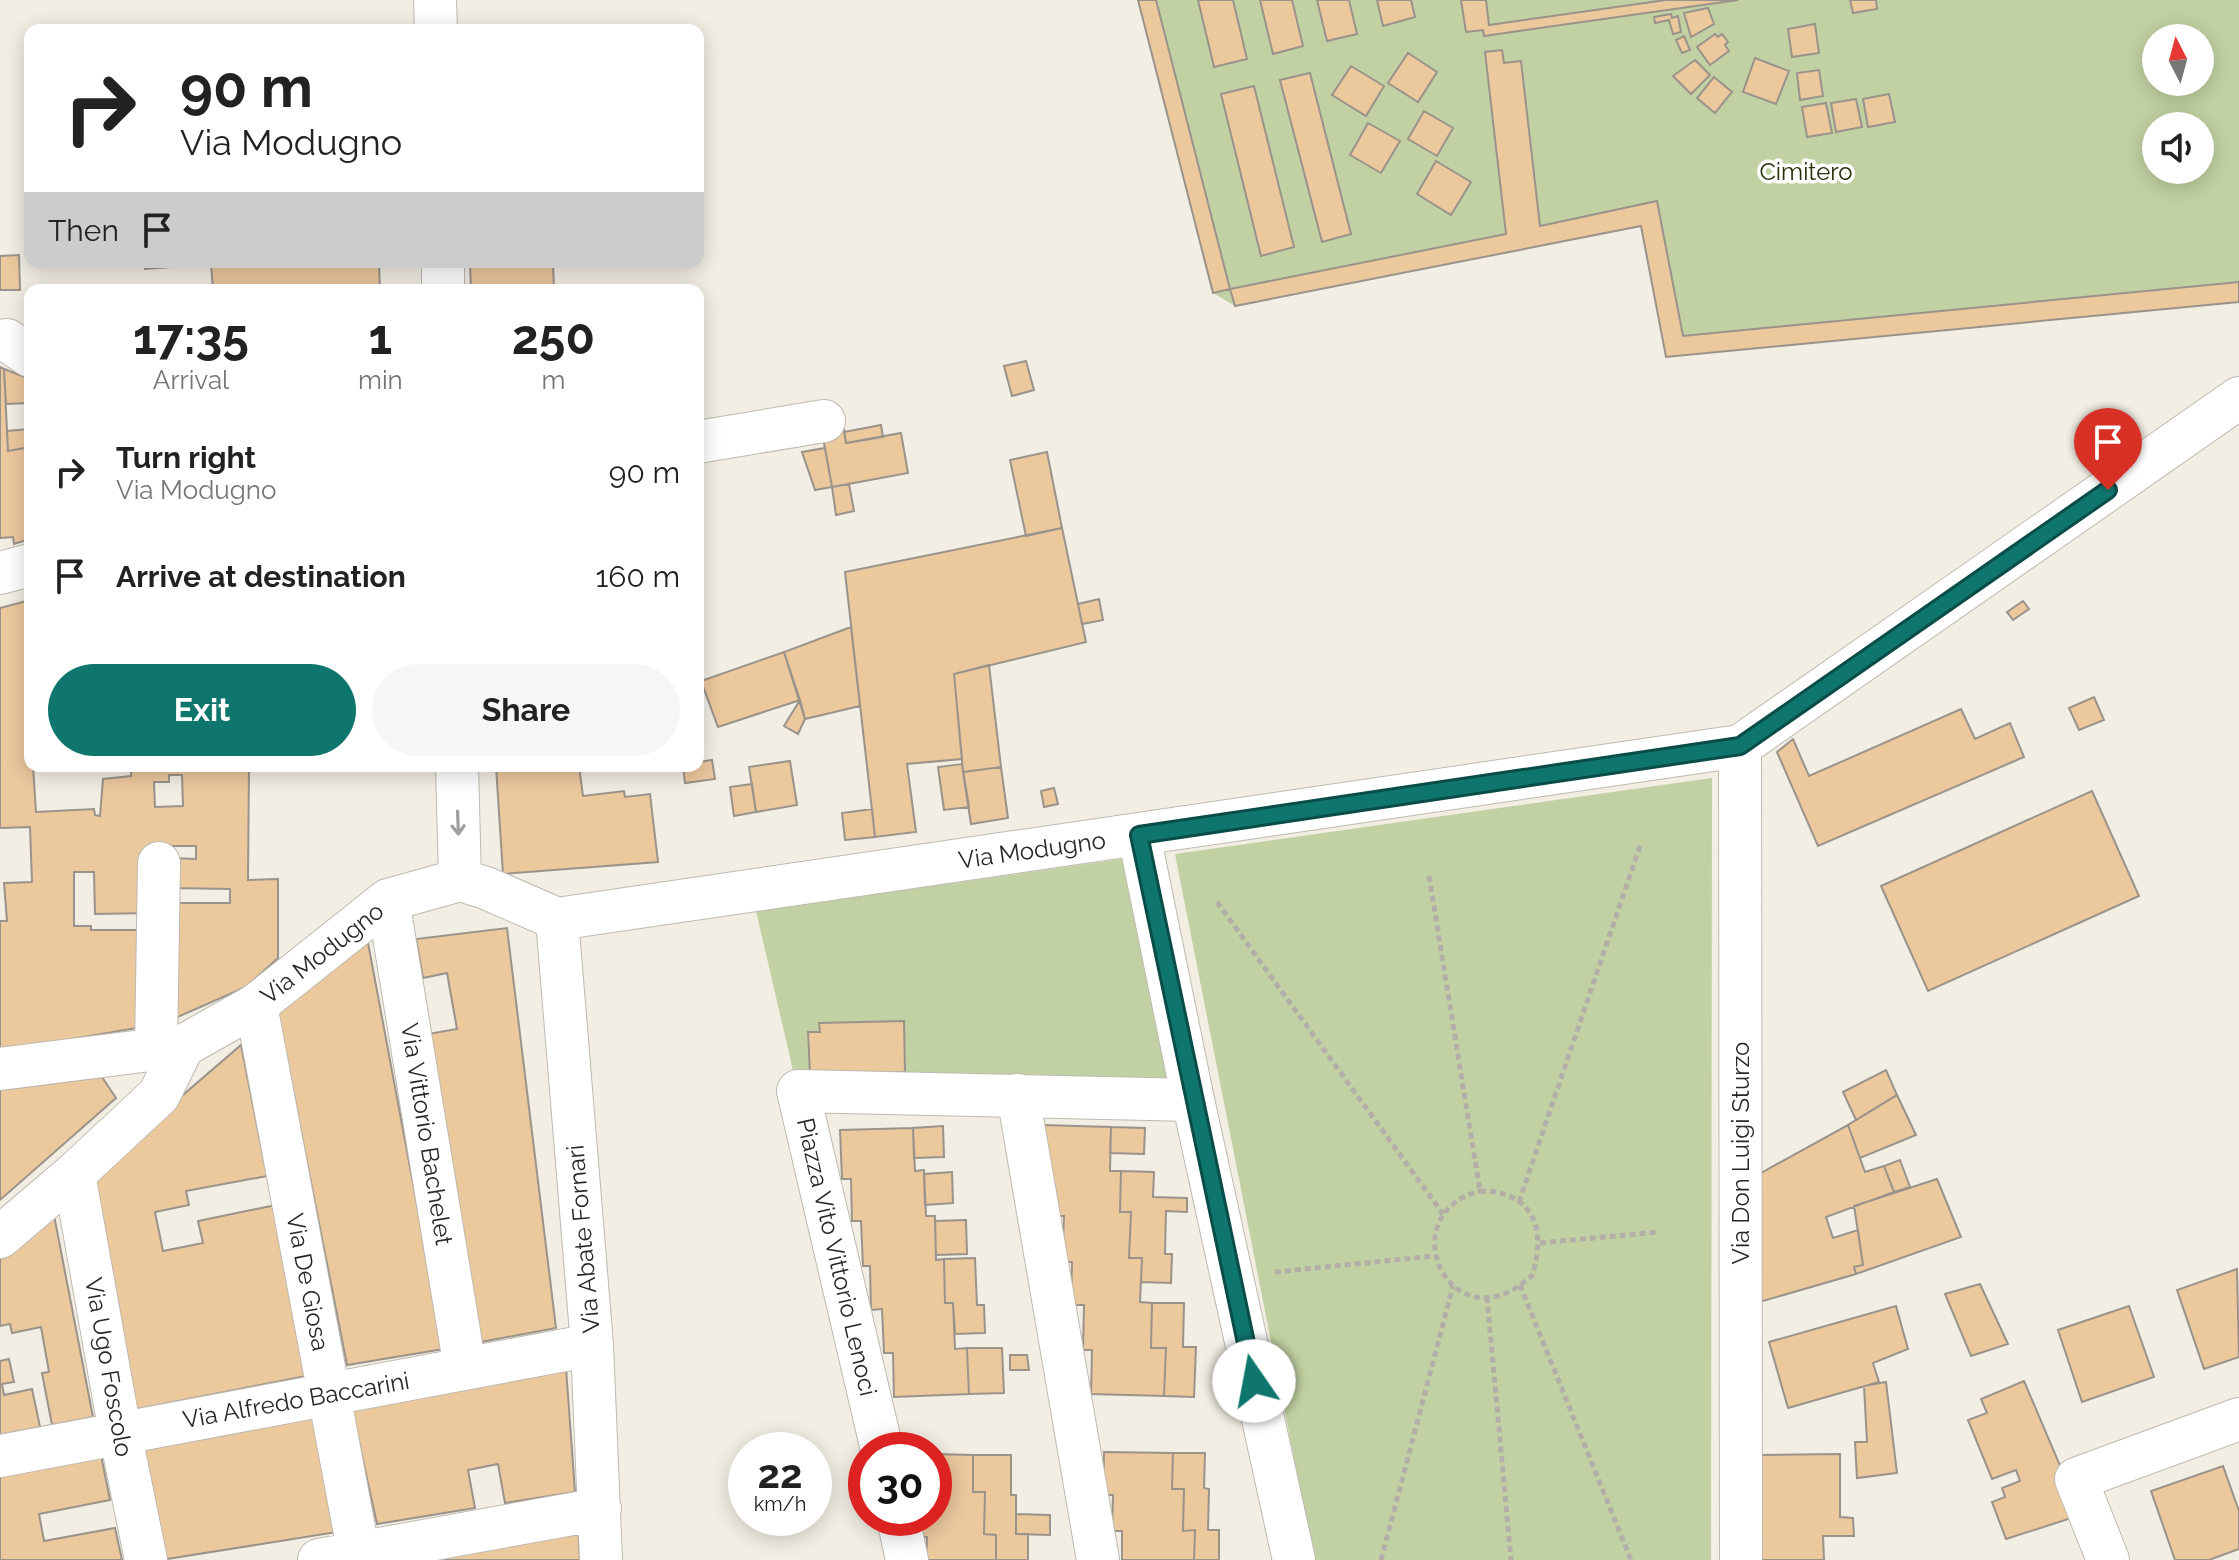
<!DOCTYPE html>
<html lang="en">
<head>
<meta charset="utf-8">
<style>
	:root { --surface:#fff; --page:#f6f6f6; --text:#222; --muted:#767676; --accent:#0f766e }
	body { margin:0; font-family:Raleway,sans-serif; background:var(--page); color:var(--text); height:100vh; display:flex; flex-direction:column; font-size:30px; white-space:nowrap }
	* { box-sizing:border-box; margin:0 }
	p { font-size:26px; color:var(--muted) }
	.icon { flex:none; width:44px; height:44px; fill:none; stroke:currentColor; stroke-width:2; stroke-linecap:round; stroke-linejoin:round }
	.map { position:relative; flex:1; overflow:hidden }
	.side { position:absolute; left:24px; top:284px; width:680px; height:488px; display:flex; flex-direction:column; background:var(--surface); border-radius:16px; box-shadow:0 4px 20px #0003 }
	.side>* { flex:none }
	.guide { position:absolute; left:24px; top:24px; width:680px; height:244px; border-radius:16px; box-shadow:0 4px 20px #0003; background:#fff; color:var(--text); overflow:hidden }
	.needle { width:52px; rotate:354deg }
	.controls { position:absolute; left:2142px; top:24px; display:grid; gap:16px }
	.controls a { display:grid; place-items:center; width:72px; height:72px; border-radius:50%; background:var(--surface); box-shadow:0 4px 20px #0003; font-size:40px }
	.speed { position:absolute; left:728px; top:1432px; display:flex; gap:16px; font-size:40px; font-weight:700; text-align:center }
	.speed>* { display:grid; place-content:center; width:104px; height:104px; border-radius:50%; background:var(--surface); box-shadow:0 4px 20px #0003; line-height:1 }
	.speed small { font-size:20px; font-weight:400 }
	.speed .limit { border:12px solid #d22; background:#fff; color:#111 }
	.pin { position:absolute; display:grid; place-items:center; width:68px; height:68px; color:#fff; margin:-82px -34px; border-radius:50% 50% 50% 0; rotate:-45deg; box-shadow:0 0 8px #0007 }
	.pin .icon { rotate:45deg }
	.me { position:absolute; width:88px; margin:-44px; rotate:348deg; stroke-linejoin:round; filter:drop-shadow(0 0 6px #0008) }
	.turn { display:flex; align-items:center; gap:28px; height:168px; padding:0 24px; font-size:36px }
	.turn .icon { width:104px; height:104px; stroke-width:2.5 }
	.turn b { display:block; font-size:56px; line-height:68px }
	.then { display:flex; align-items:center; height:76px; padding:0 24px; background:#0003; gap:16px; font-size:30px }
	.eta { display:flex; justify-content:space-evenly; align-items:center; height:136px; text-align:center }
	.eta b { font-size:48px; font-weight:700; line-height:56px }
	.primary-button { display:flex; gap:16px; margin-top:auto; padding:16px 24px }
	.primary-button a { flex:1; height:92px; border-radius:48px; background:var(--accent); color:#fff; font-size:32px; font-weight:700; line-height:92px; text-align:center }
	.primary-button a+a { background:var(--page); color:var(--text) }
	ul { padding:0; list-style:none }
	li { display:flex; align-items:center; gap:24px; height:104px; padding:0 24px }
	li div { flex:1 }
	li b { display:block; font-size:30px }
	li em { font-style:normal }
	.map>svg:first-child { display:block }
	.green { fill:#c2d1a3; fill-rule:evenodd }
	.building { fill:#ecc89d; stroke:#9a938b; stroke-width:2; fill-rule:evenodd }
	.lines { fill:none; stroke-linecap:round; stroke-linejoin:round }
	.minor-casing { stroke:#bebab0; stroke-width:44 }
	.path { stroke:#b3afa8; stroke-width:5; stroke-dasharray:6 4; stroke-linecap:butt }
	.minor { stroke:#fff; stroke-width:42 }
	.oneway { stroke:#9f9e9d }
	.route-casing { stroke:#0a4d48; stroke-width:20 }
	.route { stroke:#0f766e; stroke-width:14 }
	.labels { text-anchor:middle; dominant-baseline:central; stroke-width:7; stroke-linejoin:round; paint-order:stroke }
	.park-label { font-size:24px; fill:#27310b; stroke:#fff }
	.street-label { font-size:24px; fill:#2a2825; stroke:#fff }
</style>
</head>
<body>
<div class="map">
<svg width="2239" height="1560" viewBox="0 0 2239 1560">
	<rect width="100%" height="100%" fill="#f2eee4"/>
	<path class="green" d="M1138,0h1101v302l-573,55 -25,-131 -406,80 -22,-13zM2156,38h44v44h-44zM2156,126h44v44h-44z
		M1712,778l-1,782h-397l-139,-706z
		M1128,858l48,228 -381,-7 -39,-168z"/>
	<path class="building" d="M1138,0h18l74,289 -17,4z
		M1198,0h35l14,59 -33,8z
		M1260,0h32l11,46 -30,8z
		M1317,0h32l8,34 -30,7z
		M1377,0h34l4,17 -32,9z
		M1461,0h25l3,25 177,-25h72l-254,36 -1,-6 -17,2z
		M1850,0h26l1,9 -24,4z
		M1708,8l6,16 -23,13 -7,-24z
		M1671,14l1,4 6,-2 3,16 -8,2 -4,-14 -14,3 -1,-6z
		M1815,24l4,29 -27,4 -4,-28z
		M1715,34l3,3 4,-3 6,8 -3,3 4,6 -19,14 -13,-18z
		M1684,36l6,14 -8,3 -6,-13z
		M1502,50l2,13 17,-2 19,165 117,-25 26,135 556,-54v20l-573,55 -25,-131 -406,80 -5,-17 276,-55 -21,-182z
		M1408,53l29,19 -19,30 -30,-19z
		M1755,58l34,13 -13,33 -33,-12z
		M1695,60l15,15 -19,19 -18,-18z
		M1351,66l33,20 -18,30 -34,-21z
		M1819,70l4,26 -23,4 -3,-27z
		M1310,73l41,161 -29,8 -42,-162z
		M1714,77l18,15 -17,21 -18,-15z
		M1254,86l40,161 -33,9 -40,-162z
		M1889,94l6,28 -27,5 -5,-28z
		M1856,99l6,28 -26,5 -5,-29z
		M1826,103l6,30 -25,4 -5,-30z
		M1424,111l29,17 -16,28 -29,-17z
		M1368,123l32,18 -19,32 -31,-18z
		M1436,161l35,21 -20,33 -34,-21z
		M19,255l1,35h-20v-34z
		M83,262h61v2l-60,3z
		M144,262h235l1,28h-167l-2,-26 -66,5z
		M470,262h83l1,28h-83z
		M1026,361l8,29 -22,6 -8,-30z
		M0,367l4,2 4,82 22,-4v92l-16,5 -1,-7 -13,1z
		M4,369l26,10v24l-24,1z
		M881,425l2,12 -37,6 -2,-11z
		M30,429v18l-22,4 -1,-20z
		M844,429l2,14 55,-10 7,40 -76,14 -10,-55z
		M825,448l7,39 -17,3 -13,-38z
		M1047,452l15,76 -36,8 -16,-76z
		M849,484l5,27 -18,4 -4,-28z
		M1062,528l24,114 -132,32 8,85 -55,5 9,68 -41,5 -30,-265z
		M1099,599l4,21 -21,4 -4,-20z
		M30,600v67l-3,1 3,98h3l3,46 58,-3 1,6 5,1 3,-37 28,-3v-10h118l-1,114 30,-1v79l-32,29 -73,32 -1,-116h58v-14l-60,-1v-30l26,1v-13h-46v67l-55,1 -1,-42h-20v54h17v4h58v96l-149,25v-130h7l-3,-38 28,-1 -2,-55 -30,1v-220zM169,775h13l1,31 -28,1 -1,-25h15z
		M2023,601l6,8 -16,11 -6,-8z
		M851,627l9,79 -55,13 -21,-67z
		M784,652l16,48 -82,27 -17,-46z
		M989,665l12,102 -38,5 -9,-98z
		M2094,697l10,23 -25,10 -10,-22z
		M800,700l5,19 -7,15 -14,-8z
		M1961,709l14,30 35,-16 14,34 -206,89 -41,-94 16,-13 16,37z
		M712,760l3,19 -30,4 -2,-17h15v-4z
		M790,761l7,44 -41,7 -7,-45z
		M962,764l7,43 -25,3 -6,-43z
		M496,766h83l4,30 41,-5 1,6 25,-3 8,68 -155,12z
		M1001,767l7,51 -37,6 -8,-52z
		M752,784l4,28 -22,4 -4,-29z
		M1054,788l4,16 -14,3 -3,-16z
		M2092,791l47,105 -211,95 -47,-105z
		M872,809l3,28 -30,3 -3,-27z
		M507,928l49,400 -75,14 -53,-308 29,-5 -10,-56 -24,5 -7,-39z
		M366,932l78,417 -97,16 -70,-355z
		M904,1021l1,51 -95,2 -2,-42h12l-1,-9z
		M241,1045l26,131 -81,15 3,14 -34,7 8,39 40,-8 -5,-22 78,-16 30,171 -173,34 -44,-234z
		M1886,1070l11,25 -41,25 -13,-28z
		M102,1077l14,21 -116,102v-110z
		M1897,1095l19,40 -56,23 -12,-33z
		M1042,1125l69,2 -1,44h11l-1,41h11l-2,46h13l-2,44 12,1 -1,45h15l-2,48 -73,-2 1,-44h-9l1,-45h-13l1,-43h-10l2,-46h-13z
		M1848,1125l17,47 19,-6 10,26 -68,25 7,21 25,-8 5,35 -9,2 2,7 -100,29 3,-129z
		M943,1126l1,31 -30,1 -1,-30z
		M1111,1127l34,1 -1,26 -34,-1z
		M913,1128l2,43 9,-1 2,46h9l1,44 8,-1 1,44h8l2,46 12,-1 2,46 -75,3 -1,-44h-9l-2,-44 -11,1 -1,-44h-7l-2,-45h-9l-1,-42h-9l-2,-49z
		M1900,1160l10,27 -16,5 -10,-26z
		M1121,1171l33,1 -1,25 34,1v14l-21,-1 -1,43h7l-1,29 -30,-1 1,-24h-13l2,-46h-11z
		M952,1172l1,31 -28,2 -1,-31z
		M1937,1179l24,58 -105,37 -2,-7 9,-2 -9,-59z
		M53,1210l40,207 -41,8 -10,-52 7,-1 -8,-45 -29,6 -2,-9 -10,2v-69z
		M966,1220l1,34 -31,1 -1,-34z
		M975,1258l2,47h7l1,28 -30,1 -2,-31h-8l-1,-44z
		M2237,1269l2,88 -35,12 -27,-79z
		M1980,1284l28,60 -37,12 -26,-62z
		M1152,1303h32l-1,44h13l-2,50 -30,-1 2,-48h-15z
		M1896,1306l12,43 -35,14 6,19 -91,26 -19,-66z
		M2129,1306l25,71 -72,25 -24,-72z
		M967,1348h35l2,45 -35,1z
		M1010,1355h17l2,15h-19z
		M9,1359l5,23 -12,2 2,11 28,-6 8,38 -40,8v-74z
		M566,1368l9,124 -70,11 -7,-39 -30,6 7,38 -98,16 -26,-118z
		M2024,1381l57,134 -75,24 -14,-37 13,-5 -3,-9 18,-7 -4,-11 -24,9 -24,-59 19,-7 -6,-14z
		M1886,1382l11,91 -40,5 -2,-36h12l-3,-56z
		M313,1411l24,121 -176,28 -27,-112z
		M1104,1452l69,1 -1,36h12l-1,42 12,-1 -1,30h-72v-29h-10l1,-36h-10z
		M1173,1453h32l-1,35 5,1 -1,41h11v30h-25l1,-30 -12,1 1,-42h-12z
		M934,1454l39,1v37h12l-1,42 12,1v25h-70l1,-23h-13v-19h20z
		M1840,1454v63l13,1 1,18h-31l1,24h-63l-1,-105z
		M101,1455l9,45 -71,14 5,27 71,-13 7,32h-122v-84z
		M973,1455h38v40h5v39h12v26h-32v-25l-12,-1 1,-42h-12z
		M2223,1466l16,45v38l-30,11h-34l-24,-69z
		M1016,1514l34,1v20l-34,-1z
		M578,1526l2,34h-182z"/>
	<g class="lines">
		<g class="minor-casing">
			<path id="minor" d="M435,0l1,30
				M443,262v28
				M7,340l23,16
				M698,442l126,-21
				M0,573l30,-8
				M1740,746l1,814
				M457,766l3,114
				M1139,835l54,265 101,460
				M388,900l77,468
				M557,919l35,426 9,215
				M256,1005l104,555
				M156,1050l3,-187
				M0,1069l182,-23
				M1018,1095l80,465
				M74,1174l46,258 26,128
				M0,1237l74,-63 85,-79 24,-49 73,-41 132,-105 72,-20 26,8 71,31 1183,-173 499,-348
				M882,1450l-84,-359 395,9
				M0,1456l592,-111
				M898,1518l9,42
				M319,1560l281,-51
				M2108,1560l-32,-81 163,-60"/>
		</g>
		<path class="path" d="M1429,876l51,315
			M1217,902l226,312
			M1480,1191c54,0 67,39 52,85 -8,6 -16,13 -26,17 -66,29 -108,-81 -26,-102z
			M1519,1202l122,-359
			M1540,1243l119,-11
			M1275,1272l159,-16
			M1520,1285l111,275
			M1487,1297l24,263
			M1381,1560l72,-274"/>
		<use href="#minor" class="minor"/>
	</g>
	<defs><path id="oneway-shaft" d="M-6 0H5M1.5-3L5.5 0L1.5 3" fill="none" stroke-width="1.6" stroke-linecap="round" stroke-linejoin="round" transform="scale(2)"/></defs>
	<use class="oneway" href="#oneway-shaft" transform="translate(458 823) rotate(88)"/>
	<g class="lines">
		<g class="route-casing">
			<path id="route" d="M1254,1381l-115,-546 601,-89 368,-256"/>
		</g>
		<use href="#route" class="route"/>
	</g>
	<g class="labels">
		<g class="park-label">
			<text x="1806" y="171">Cimitero</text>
		</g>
		<g class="street-label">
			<text transform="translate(1032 850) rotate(-8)">Via Modugno</text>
			<text transform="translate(322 953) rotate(-38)">Via Modugno</text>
			<text transform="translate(427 1134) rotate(81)">Via Vittorio Bachelet</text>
			<text transform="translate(1740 1153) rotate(-90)">Via Don Luigi Sturzo</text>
			<text transform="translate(583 1239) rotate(-95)">Via Abate Fornari</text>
			<text transform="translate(837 1257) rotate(77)">Piazza Vito Vittorio Lenoci</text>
			<text transform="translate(308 1282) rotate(79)">Via De Giosa</text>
			<text transform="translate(109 1367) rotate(80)">Via Ugo Foscolo</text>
			<text transform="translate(296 1400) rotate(-10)">Via Alfredo Baccarini</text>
		</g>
	</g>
</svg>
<div class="controls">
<a><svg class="needle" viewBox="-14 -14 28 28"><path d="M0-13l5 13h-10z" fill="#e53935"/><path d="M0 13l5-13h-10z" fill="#767676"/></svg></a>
<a><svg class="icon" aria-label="sound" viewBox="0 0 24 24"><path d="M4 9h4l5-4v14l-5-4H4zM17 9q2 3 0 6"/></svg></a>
</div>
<div class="speed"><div>22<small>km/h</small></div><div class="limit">30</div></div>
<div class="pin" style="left:2108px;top:490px;background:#d93025"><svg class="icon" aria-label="arrive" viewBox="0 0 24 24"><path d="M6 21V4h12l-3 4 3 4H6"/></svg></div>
<svg class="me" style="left:1254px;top:1381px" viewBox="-20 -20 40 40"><circle r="19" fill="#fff"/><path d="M0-13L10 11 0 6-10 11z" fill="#0f766e"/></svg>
<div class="guide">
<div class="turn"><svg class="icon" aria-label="right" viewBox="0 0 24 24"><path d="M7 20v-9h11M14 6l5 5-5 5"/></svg><div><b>90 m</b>Via Modugno</div></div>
<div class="then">Then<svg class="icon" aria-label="arrive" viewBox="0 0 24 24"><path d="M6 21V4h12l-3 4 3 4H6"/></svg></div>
</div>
<section class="side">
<div class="eta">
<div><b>17:35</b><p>Arrival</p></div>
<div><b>1</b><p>min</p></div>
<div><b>250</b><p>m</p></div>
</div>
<ul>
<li><svg class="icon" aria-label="right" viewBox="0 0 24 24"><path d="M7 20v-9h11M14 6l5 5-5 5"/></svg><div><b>Turn right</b><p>Via Modugno</p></div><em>90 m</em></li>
<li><svg class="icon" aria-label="arrive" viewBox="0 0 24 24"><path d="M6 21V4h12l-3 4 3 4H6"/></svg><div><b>Arrive at destination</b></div><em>160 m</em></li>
</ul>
<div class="primary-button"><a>Exit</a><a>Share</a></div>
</section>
</div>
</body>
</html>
